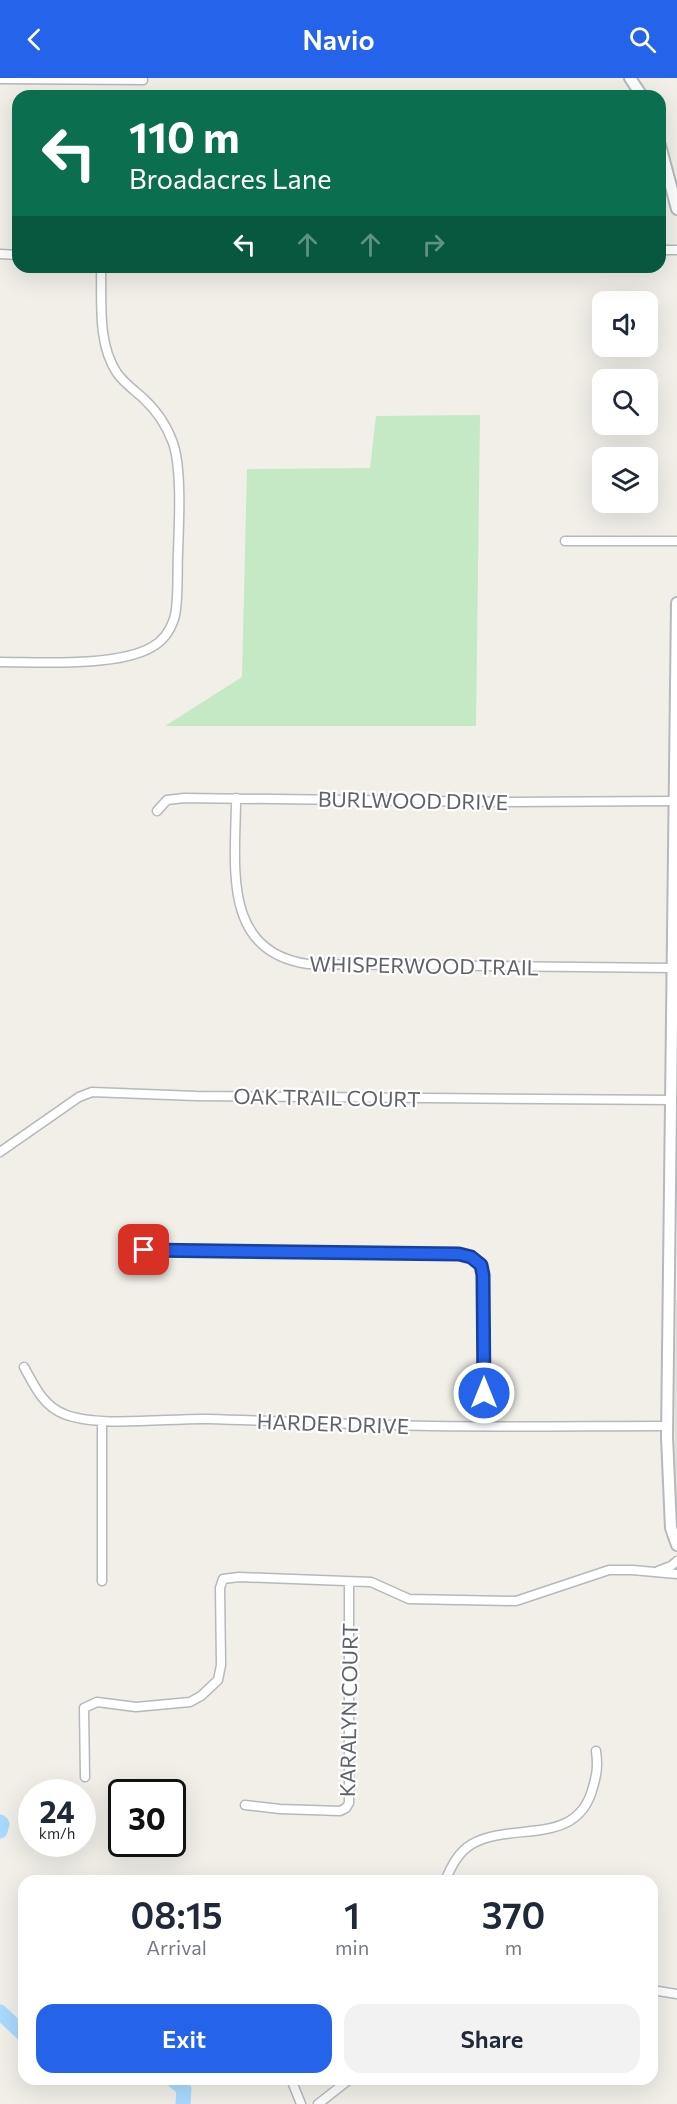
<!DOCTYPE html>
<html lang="en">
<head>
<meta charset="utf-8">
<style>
	:root { --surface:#fff; --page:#f2f2f3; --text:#1f2937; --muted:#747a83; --accent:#2563eb }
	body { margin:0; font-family:Commissioner,sans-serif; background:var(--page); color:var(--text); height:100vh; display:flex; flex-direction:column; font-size:22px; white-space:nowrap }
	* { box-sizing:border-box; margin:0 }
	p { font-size:20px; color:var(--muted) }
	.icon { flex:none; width:33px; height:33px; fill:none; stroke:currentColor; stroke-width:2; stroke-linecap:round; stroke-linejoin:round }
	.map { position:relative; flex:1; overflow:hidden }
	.side { position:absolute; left:18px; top:1797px; width:640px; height:210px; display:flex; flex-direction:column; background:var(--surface); border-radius:18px; box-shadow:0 6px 24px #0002 }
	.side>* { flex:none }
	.guide { position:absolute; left:12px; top:12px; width:654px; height:183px; border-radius:18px; box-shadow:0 6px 24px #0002; background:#0b6e4f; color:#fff; overflow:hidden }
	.tools { position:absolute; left:592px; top:213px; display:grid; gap:12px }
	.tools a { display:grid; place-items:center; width:66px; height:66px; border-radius:12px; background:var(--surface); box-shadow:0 6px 24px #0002; font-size:30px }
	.speed { position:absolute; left:18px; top:1701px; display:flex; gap:12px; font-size:30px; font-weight:700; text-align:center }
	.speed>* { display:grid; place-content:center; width:78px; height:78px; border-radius:50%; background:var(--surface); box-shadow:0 6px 24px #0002; line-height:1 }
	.speed small { font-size:15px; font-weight:400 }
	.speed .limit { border:3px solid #111; border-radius:9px; background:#fff; color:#111 }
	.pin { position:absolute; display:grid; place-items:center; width:51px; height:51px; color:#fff; margin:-26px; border-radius:12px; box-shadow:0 3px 9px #0006 }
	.me { position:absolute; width:66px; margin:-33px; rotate:0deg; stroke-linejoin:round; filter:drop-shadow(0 0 4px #0008) }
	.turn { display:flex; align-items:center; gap:21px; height:126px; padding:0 18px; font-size:27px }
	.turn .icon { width:78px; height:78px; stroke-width:2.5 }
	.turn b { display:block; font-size:42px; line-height:51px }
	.lanes { display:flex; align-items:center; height:57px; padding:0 18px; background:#0003; justify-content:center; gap:30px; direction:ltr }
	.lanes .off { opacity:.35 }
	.eta { display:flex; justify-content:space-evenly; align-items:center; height:102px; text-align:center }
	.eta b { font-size:36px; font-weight:600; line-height:42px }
	.cta { display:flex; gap:12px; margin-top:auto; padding:12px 18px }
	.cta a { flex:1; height:69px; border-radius:18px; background:var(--accent); color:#fff; font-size:24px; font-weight:600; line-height:69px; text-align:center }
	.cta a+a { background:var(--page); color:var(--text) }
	header { display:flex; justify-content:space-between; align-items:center; height:78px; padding:0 18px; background:var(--accent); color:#fff; font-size:27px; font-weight:600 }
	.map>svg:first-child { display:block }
	.education { fill:#e1ded6 }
	.green { fill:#c5e8c5 }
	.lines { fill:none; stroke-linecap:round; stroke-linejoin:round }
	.river { stroke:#aadaff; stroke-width:15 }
	.minor-casing { stroke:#b5b8bc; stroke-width:11 }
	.tertiary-casing { stroke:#b5b8bc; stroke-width:14 }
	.minor { stroke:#fff; stroke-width:8 }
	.tertiary { stroke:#fff; stroke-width:10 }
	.route-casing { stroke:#184099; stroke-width:15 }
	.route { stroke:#2563eb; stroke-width:10 }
	.labels { text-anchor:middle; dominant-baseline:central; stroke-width:4.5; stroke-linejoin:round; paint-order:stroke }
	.street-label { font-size:21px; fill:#5f6368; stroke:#fff }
</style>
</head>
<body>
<header><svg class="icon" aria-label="back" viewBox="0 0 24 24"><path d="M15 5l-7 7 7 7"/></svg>Navio<svg class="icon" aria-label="search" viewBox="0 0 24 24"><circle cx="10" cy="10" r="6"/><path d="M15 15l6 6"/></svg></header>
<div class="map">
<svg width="677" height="2026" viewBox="0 0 677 2026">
	<rect width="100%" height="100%" fill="#f1efe8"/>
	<path class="education" d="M676,1222h1v226l-3,-19z"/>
	<path class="green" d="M480,337l-4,311h-311l77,-49 5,-208 123,-1 6,-52z"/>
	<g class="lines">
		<path class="river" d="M0,1744l2,2 -2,7
			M0,1934l24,23
			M172,2001l12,10 -1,15"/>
		<g class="minor-casing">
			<path id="minor" d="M0,1l143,1
				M660,172h17
				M0,176l18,1
				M565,463h112
				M0,584c40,0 118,5 152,-15 11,-6 18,-16 22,-28 5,-14 3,-50 4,-67 1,-29 4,-83 -5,-109 -6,-17 -17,-33 -30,-45 -9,-8 -19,-15 -26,-25 -20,-30 -15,-71 -16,-106
				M236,720c0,65 -16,154 72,166l364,4
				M157,733l10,-11 17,-2 325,4 165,-1
				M0,1074l79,-55 13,-5 104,4 475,4
				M143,1172l316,4c15,4 21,5 24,21l1,118 -3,33
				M24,1289c10,18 19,39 40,47 34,14 105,4 144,5 75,2 149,6 223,7 79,1 157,0 236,0
				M102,1343v160
				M658,1493l13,-5 6,-5
				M85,1699l-1,-69 13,-6 39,5 54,-5 11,-6 17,-16 3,-15 -1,-77 3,-9 16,-2 132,5 38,17 107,2 93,-31h23l45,4
				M245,1727l35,4 60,2 6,-3 3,-5v-221
				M445,1803c6,-14 13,-29 27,-37 40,-23 106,4 121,-57 4,-13 5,-22 3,-36
				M652,1912l25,4
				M291,2001l10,25
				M318,2026l32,-25"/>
		</g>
		<g class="tertiary-casing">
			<path id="tertiary" d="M630,0l12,18
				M660,67l17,64
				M677,525l-10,834 4,91 6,17"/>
		</g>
		<use href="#minor" class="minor"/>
		<use href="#tertiary" class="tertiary"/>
	</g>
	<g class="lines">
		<g class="route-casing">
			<path id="route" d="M144,1172l315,4 12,3 10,8 2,10 1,118"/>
		</g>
		<use href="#route" class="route"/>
	</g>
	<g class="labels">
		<g class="street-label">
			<text transform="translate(413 722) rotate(1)">BURLWOOD DRIVE</text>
			<text transform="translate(424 887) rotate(1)">WHISPERWOOD TRAIL</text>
			<text transform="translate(327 1019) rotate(1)">OAK TRAIL COURT</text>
			<text transform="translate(333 1345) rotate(2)">HARDER DRIVE</text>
			<text transform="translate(348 1632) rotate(-89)">KARALYN COURT</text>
		</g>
	</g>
</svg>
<div class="tools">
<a><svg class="icon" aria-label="sound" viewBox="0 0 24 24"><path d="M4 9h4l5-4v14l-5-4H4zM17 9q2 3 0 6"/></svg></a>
<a><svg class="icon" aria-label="search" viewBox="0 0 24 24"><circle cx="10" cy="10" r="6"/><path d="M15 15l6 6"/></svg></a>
<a><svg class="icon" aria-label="layers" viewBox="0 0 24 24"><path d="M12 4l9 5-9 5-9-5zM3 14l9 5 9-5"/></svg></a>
</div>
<div class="speed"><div>24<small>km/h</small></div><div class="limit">30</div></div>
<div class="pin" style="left:144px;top:1172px;background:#d93025"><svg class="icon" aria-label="arrive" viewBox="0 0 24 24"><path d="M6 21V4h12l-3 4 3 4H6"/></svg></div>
<svg class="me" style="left:484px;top:1315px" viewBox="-20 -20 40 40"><circle r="17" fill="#2563eb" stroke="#fff" stroke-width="3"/><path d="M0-11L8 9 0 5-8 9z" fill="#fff"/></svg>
<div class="guide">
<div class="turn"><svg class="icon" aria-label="left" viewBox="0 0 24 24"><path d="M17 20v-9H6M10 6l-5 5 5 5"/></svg><div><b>110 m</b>Broadacres Lane</div></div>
<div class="lanes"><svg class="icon" aria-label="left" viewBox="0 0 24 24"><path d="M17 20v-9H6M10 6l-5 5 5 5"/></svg><svg class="icon off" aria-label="ahead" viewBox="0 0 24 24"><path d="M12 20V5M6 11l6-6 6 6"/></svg><svg class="icon off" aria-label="ahead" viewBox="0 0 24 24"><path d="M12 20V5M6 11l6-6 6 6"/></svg><svg class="icon off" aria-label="right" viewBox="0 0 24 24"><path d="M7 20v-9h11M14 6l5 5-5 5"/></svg></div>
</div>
<section class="side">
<div class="eta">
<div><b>08:15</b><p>Arrival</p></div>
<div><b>1</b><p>min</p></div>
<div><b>370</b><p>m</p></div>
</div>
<div class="cta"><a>Exit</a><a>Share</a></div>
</section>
</div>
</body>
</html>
